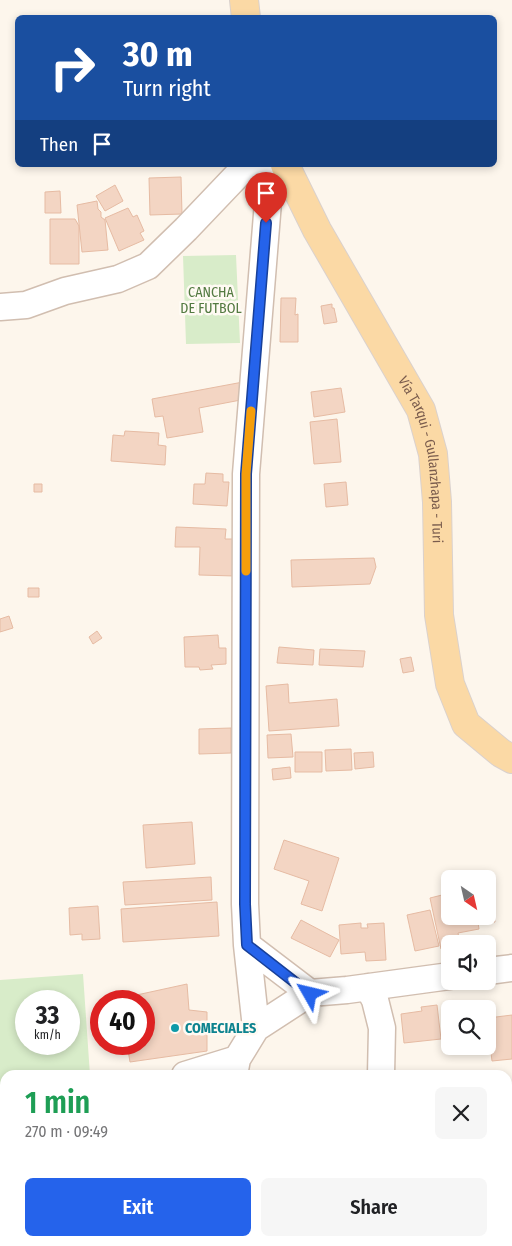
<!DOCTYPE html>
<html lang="en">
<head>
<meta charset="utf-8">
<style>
	:root { --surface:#fff; --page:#f6f6f6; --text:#202124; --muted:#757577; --accent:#2563eb }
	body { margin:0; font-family:"Fira Sans Condensed",sans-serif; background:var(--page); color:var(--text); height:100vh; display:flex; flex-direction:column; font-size:19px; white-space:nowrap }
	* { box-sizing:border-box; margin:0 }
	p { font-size:16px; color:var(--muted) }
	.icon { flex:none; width:28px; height:28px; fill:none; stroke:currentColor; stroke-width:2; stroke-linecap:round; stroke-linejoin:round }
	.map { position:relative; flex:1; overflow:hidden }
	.side { position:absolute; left:0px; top:1070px; width:512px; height:176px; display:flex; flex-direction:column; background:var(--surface); border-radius:15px 15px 0 0; box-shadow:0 2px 8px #0003 }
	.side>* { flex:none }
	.top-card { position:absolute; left:15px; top:15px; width:482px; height:152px; border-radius:8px; box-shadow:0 2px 8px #0003; background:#1a4fa0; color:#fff; overflow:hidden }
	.needle { width:32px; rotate:146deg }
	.buttons { position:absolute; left:441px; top:870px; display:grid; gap:10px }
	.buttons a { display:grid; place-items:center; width:55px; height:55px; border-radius:8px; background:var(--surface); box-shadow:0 2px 8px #0003; font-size:25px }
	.speed { position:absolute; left:15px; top:990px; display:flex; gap:10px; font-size:25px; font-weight:700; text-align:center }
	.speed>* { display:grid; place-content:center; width:65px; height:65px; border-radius:50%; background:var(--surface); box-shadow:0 2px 8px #0003; line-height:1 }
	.speed small { font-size:12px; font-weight:400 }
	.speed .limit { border:8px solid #d22; background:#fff; color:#111 }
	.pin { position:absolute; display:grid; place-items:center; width:42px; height:42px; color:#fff; margin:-51px -21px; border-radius:50% 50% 50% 0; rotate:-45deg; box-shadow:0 0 5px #0007 }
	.pin .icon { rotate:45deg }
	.me { position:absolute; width:55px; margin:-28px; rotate:307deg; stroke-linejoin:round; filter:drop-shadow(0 0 4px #0008) }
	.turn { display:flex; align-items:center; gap:18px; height:105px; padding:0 25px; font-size:22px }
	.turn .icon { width:65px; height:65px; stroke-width:2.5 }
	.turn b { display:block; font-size:35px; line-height:42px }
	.then { display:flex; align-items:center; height:48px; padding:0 25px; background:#0003; gap:10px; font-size:19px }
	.round { display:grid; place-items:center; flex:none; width:52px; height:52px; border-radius:8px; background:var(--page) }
	.summary { display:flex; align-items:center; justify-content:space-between; height:85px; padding:0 25px }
	h1 { font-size:30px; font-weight:600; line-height:38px; color:#1e9e55 }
	.primary-button { display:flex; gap:10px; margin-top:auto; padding:10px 25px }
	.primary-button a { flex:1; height:58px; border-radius:8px; background:var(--accent); color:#fff; font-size:20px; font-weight:600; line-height:58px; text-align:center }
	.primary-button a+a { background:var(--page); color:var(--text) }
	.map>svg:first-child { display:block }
	.green { fill:#d8ecc9; fill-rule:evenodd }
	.building { fill:#f3d5c3; stroke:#e6bba3 }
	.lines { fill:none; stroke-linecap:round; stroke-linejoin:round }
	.minor-casing { stroke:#d1beb0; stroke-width:29 }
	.major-casing { stroke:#dad1cd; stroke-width:30 }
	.minor { stroke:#fff; stroke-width:26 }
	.major { stroke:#fbd9a5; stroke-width:28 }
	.route-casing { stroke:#184099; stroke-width:12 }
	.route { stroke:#2563eb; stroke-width:9 }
	.slow { stroke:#f59e0b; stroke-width:9 }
	.culture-dot { fill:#0f9aa8; stroke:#fffaf3; stroke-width:2 }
	.labels { text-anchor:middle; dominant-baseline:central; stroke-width:5; stroke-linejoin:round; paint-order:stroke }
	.park-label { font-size:14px; fill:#537a41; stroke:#fffaf3 }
	.street-label { font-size:14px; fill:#7a5c4d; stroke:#fffaf3 }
	.culture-label { font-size:14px; font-weight:bold; fill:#0d838f; stroke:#fffaf3; text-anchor:start }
</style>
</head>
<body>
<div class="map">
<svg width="512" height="1246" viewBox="0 0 512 1246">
	<rect width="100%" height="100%" fill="#fdf6ec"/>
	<path class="green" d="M236,255l4,88 -54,1 -3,-88z
		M83,974l7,101h-85v68h-5v-163zM26,1001h43v43h-43z"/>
	<path class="building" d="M181,177l1,37 -32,1 -1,-37z
		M115,185l8,16 -18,10 -9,-15z
		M60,191l1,22h-16v-21z
		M97,201l1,8 3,3v5l4,3 3,30 -26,2 -5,-47z
		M128,208l5,9 4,-2 7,16 -4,2 4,7 -25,11 -14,-33z
		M50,219h25l4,7v38h-29z
		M281,298h15l-1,17 3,-1v28h-18z
		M332,304v4h2l3,14 -13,2 -3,-18z
		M243,382l3,17 -47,9 4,24 -36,6 -4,-22 -8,1 -3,-18z
		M341,388l4,24 -31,5 -3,-25z
		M337,419l4,43 -27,2 -4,-42z
		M125,431l34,2 -1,12 8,1 -1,19 -54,-4 2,-26 11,1z
		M206,473l17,1v8h6l-2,24 -34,-2 1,-20h11z
		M346,482l2,23 -22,2 -2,-23z
		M34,484h8v8h-8z
		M176,527l50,2 -1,10h12l-2,37 -36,-1 1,-28h-25z
		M374,558l2,9 -6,17 -78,3 -1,-27z
		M28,588h11v9h-11z
		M9,616l4,12 -13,4v-13z
		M97,631l5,7 -9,6 -4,-7z
		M218,635l1,13h7v16l-15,1 2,4 -13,1 -1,-3h-14l-1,-30z
		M279,647l35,3 -1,15 -36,-2z
		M320,649l45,2 -2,16 -44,-2z
		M411,657l3,14 -11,2 -3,-14z
		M288,684l1,19 48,-4 2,27 -70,5 -3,-45z
		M231,728v25l-32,1v-25z
		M291,734l2,23 -25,1 -1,-23z
		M351,749l1,21 -26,1 -1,-21z
		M295,752h27v20h-27z
		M373,752l1,15 -19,2 -1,-16z
		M290,767l1,11 -18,2 -1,-11z
		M192,822l3,42 -49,4 -3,-43z
		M284,840l55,18 -17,53 -21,-7 8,-23 -35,-12z
		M211,877l1,23 -87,5 -2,-23z
		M450,893v23h27l2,13 -21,4 2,11h-10v3l-9,2 -11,-51z
		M491,894l4,28 -14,2 -1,-8h8v-21z
		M217,902l2,34 -96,6 -2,-33z
		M98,906l2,33 -18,1v-6l-12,1 -1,-27z
		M430,910l9,36 -24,5 -8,-36z
		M301,920l38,20 -9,17 -39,-19z
		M361,923v5h7l-1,-4 17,-1 2,37 -20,1 -1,-9 -24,2 -2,-29z
		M187,984l2,26 18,2v39l-77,11 -3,-18h17v-43h-11l-1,-5z
		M437,1005l4,34 -37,4 -3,-29 21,-3 -1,-4z
		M512,1015v44l-20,2 -4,-33v-10z
		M510,1106l2,5v14l-4,2v-20z
		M6,1241h35l-1,5h-35z
		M306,1241h28l-1,5h-27z"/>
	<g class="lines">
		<g class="minor-casing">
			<path id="minor" d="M0,307l26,-2 39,-14 53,-12 30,-13 38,-37 61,-64
				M247,945l63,48
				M488,971l24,-3
				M368,987l7,13 7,28 -1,47
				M256,1028l-9,-83 -2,-41 1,-430 25,-309
				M185,1075l52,-16
				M234,1075l3,-16 19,-31 54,-35 37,-3 103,-14
				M0,1169h5
				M210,1246v-5"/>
		</g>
		<g class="major-casing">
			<g id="major">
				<path d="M244,0l2,18"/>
				<path id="s1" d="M285,165l32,65 104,180 12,44 4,48 2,113 11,69 16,40 35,29 11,6"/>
			</g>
		</g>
		<use href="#minor" class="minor"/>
		<use href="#major" class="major"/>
	</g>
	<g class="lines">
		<g class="route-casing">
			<path id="route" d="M266,223l-20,251 -1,430 2,41 63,49"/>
		</g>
		<use href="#route" class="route"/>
		<path class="slow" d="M246,571v-97l5,-63"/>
	</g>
	<circle class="culture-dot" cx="175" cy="1028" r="5"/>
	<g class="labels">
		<g class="park-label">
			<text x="211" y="292">CANCHA<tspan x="211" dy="16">DE FUTBOL</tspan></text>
		</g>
		<g class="street-label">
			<text stroke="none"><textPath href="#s1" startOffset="329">Vía Tarqui - Gullanzhapa - Turi</textPath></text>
		</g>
		<g class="culture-label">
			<text x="185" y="1028">COMECIALES</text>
		</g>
	</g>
</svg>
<div class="buttons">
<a><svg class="needle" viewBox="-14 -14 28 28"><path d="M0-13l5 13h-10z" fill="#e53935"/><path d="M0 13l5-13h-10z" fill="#757577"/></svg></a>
<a><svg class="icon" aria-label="sound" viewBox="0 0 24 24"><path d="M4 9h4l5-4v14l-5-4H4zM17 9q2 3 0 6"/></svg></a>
<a><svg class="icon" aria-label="search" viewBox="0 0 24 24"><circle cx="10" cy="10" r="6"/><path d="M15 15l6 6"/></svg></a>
</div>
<div class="speed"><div>33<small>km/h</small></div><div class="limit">40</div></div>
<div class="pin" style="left:266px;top:223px;background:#d93025"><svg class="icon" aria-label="arrive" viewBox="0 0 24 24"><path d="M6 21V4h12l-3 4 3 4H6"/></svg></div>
<svg class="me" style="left:310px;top:994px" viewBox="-20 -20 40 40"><path d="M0-17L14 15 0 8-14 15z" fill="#2563eb" stroke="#fff" stroke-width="4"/></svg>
<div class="top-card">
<div class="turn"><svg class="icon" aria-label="right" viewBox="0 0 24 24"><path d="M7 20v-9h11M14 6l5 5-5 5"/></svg><div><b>30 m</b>Turn right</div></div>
<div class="then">Then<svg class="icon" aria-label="arrive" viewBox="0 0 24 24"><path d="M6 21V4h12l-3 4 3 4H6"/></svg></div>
</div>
<section class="side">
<div class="summary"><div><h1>1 min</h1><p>270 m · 09:49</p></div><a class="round"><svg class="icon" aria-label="close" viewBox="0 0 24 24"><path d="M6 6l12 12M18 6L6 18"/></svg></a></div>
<div class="primary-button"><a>Exit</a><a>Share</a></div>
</section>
</div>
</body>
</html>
